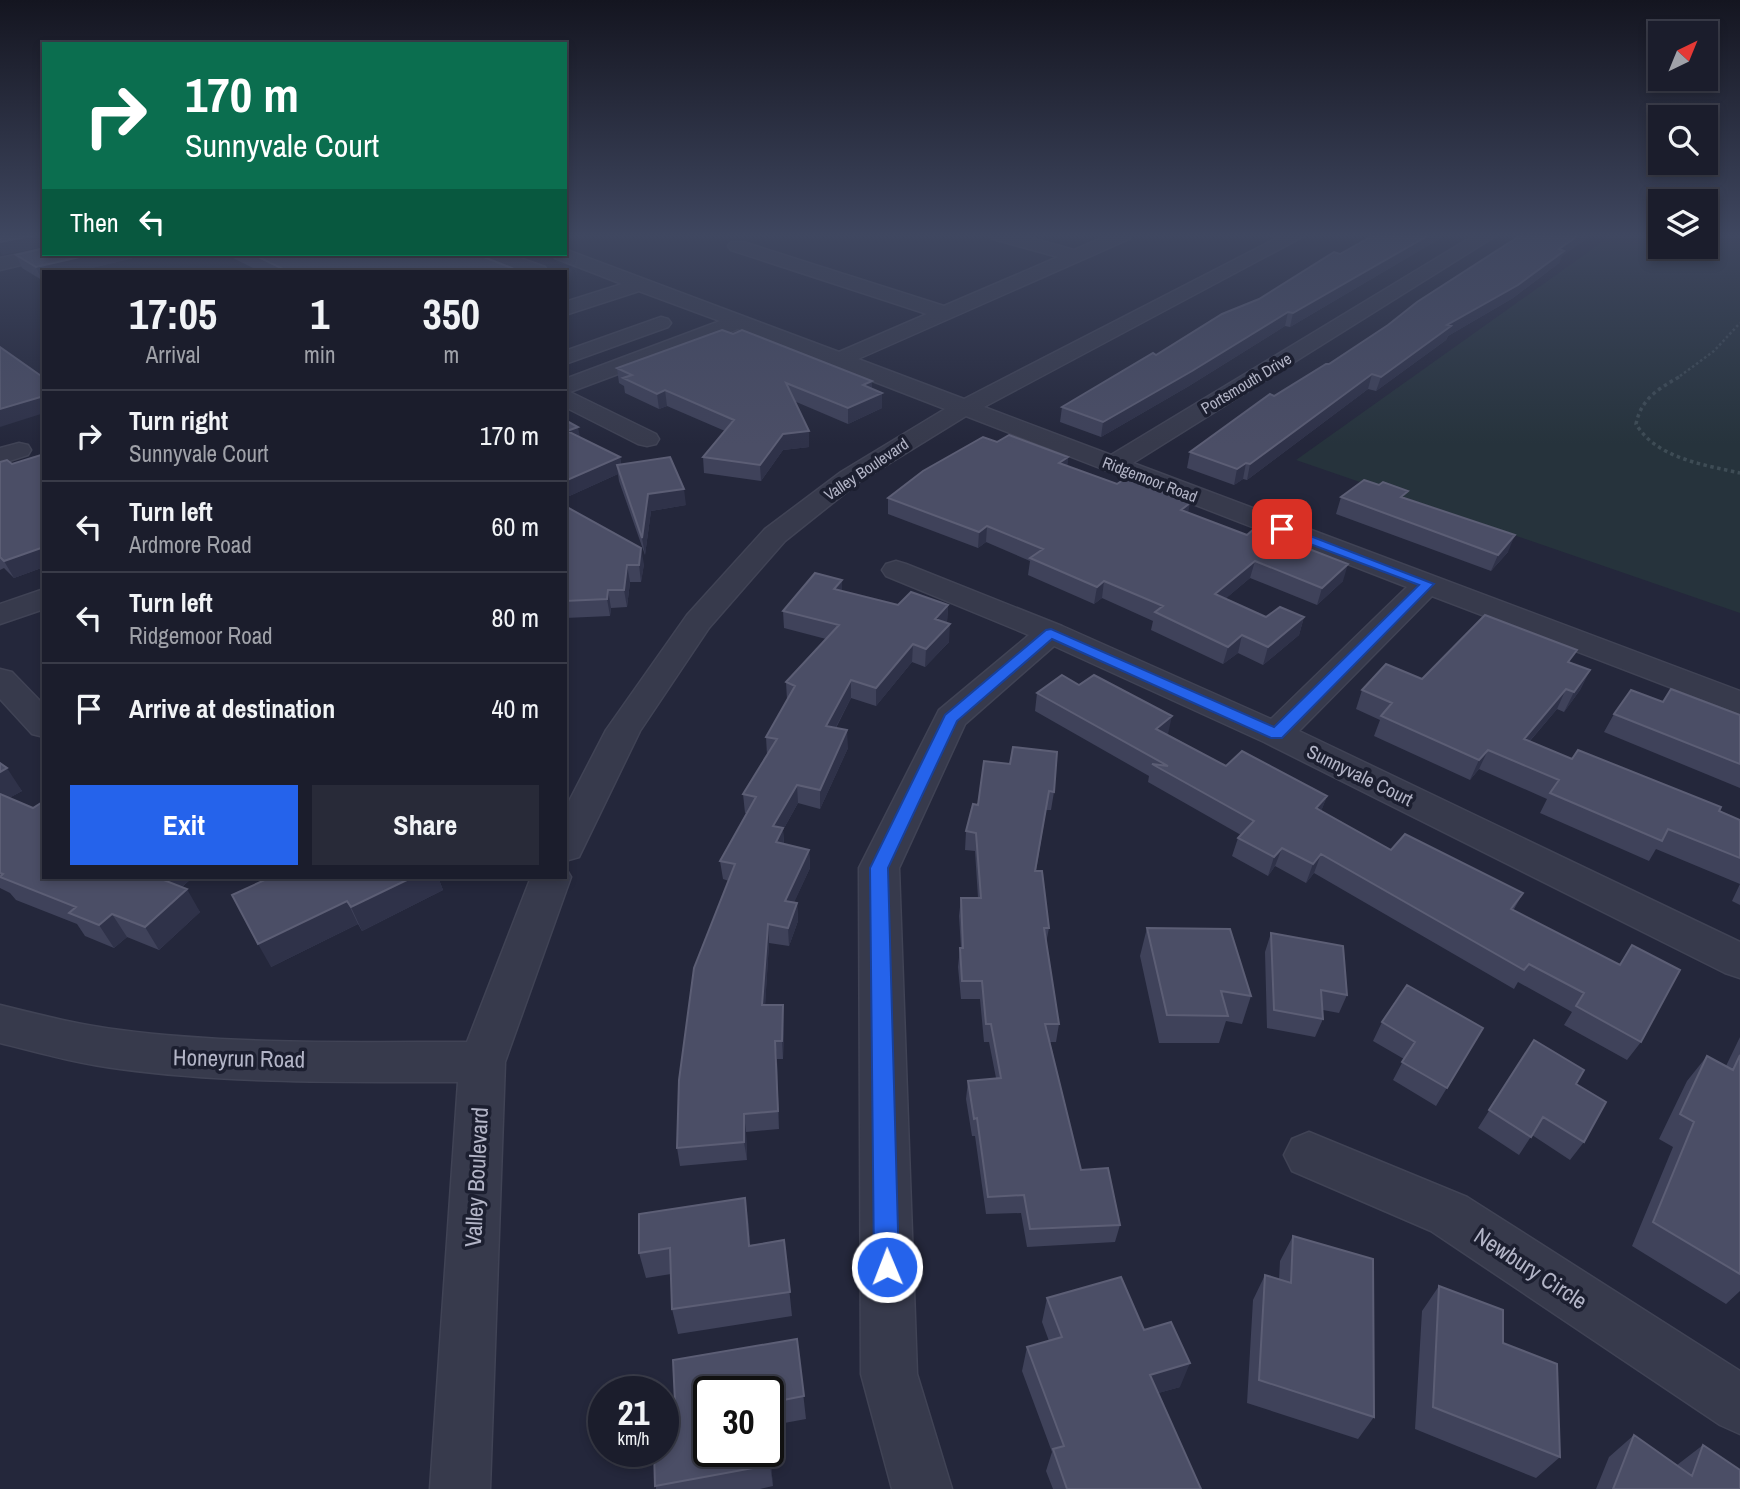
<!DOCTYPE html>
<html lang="en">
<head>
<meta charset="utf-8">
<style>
	:root { --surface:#1b1d2c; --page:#282a38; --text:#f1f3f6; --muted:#a0a2a9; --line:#393b48; --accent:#2563eb }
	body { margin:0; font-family:"Archivo Narrow",sans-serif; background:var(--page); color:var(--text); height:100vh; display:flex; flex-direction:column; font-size:26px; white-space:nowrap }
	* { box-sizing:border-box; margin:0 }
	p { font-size:23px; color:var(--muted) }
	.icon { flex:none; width:38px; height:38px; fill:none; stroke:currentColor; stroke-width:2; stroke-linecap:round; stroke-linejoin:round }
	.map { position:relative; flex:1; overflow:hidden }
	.panel { position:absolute; left:42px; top:270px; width:525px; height:609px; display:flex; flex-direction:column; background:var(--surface); border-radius:0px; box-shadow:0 4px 10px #0003,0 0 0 2px var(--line) }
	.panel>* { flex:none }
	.guide { position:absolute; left:42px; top:42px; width:525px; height:214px; border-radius:0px; box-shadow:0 4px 10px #0003,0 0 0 2px var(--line); background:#0b6e4f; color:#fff; overflow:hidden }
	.needle { width:46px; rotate:43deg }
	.controls { position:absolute; left:1648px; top:21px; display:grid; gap:14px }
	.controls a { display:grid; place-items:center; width:70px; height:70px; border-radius:0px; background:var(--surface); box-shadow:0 4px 10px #0003,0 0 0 2px var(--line); font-size:35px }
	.speed { position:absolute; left:588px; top:1376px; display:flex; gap:14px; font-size:35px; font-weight:700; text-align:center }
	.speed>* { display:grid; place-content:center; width:91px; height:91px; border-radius:50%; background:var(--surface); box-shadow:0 4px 10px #0003,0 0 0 2px var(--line); line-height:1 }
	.speed small { font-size:18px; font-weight:400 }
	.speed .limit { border:4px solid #111; border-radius:10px; background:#fff; color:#111 }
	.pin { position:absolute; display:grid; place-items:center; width:60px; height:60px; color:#fff; margin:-30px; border-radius:14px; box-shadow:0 4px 10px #0006 }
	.me { position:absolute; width:77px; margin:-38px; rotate:359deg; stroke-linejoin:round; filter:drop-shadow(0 0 5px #0008) }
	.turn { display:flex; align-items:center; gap:24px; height:147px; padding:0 28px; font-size:32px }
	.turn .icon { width:91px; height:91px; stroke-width:2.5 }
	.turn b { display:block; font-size:49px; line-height:60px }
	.then { display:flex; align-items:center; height:66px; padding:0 28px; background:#0003; gap:14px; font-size:26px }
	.eta { display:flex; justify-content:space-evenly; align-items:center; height:119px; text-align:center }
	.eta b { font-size:42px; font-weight:800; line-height:49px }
	.cta { display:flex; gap:14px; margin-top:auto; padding:14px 28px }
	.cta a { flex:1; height:80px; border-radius:0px; background:var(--accent); color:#fff; font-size:28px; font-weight:800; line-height:80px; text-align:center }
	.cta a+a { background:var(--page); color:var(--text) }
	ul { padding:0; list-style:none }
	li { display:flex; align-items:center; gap:21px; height:91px; padding:0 28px; border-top:2px solid var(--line) }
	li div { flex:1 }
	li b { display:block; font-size:26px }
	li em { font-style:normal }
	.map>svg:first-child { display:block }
	.green { fill:#26333c }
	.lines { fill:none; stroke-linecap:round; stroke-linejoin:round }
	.minor-casing { stroke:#404355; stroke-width:3 }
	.path-far1 { stroke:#3e4c55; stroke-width:2.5; stroke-dasharray:2.5 2.5; stroke-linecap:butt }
	.path { stroke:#3e4c55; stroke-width:3.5; stroke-dasharray:3.5 3.5; stroke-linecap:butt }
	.minor { fill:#373a4c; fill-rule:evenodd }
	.wall { fill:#3f425a }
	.shaded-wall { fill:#2f3249 }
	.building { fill:#4b4e66; stroke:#5c5e75; stroke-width:2 }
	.route { fill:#2563eb; stroke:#184099; stroke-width:2 }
	.labels { text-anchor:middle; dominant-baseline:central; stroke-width:7; stroke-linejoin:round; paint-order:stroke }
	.far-street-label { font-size:16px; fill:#b3b5c7; stroke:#1c1f30 }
	.street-label { font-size:19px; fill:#b3b5c7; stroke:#1c1f30 }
	.near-street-label { font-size:23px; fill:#b3b5c7; stroke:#1c1f30 }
</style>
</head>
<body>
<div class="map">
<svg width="1740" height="1489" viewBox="0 0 1740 1489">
	<rect width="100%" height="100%" fill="#24273b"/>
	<path class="green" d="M1612,235h49v12h45v-12h34v378l-444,-153z"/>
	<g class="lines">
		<g class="minor-casing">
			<path id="minor" d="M990,235h30l54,15 34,-15h24l-3,4 -271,120 106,40 319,-164h23l-322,172 127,48 364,-220h22l-364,228 607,228v23l-308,-118 -133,135 441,211v36l-15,-5 -461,-231 -210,-96 -89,78 -66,144 18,506 35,115h-60l-31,-115 -2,-506 80,-158 90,-75 -143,-59 -4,-6 4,-6 10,-3 10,3 156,62 209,93 136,-132 -441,-171 -107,66 -74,59 -76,87 -69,103 -61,126 -14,4v-52l41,-79 81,-115 78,-86 76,-57 104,-63 -207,-80 -168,63 86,42 3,5 -3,5 -9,2 -9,-2 -73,-37v-28l155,-58 -81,-30 -74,24v-13l57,-18 -67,-26 -3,-4h13v-4h2l272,102 88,-38 -196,-64 -3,-4 3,-4h12l201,64 114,-49 -65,-18z
				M44,249v5h9l-3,4 -50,12v-12z
				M484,254h25l36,13 2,4h-25l-35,-13z
				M661,317l7,2 3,4 -3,4 -103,37v-13z
				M19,443l9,2 3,5 -3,5 -28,9v-16z
				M44,589v20l-44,15v-20z
				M0,669l12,3 32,33v32l-12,-3 -32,-35z
				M565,867l6,10 -66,185 -15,427h-60l28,-407c-113,0 -226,2 -338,-13 -41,-5 -80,-16 -120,-26v-38c40,10 79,20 120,25 115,15 231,12 347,12l64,-165h34z
				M1309,1132l158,65 273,174v63l-20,-9 -289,-194 -139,-60 -8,-16 8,-16z"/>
		</g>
		<path class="path-far1" d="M1676,379l38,-28 26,-28"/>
		<path class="path" d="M1679,377c-21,12 -38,22 -43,47 20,34 68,41 104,49"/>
		<use href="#minor" class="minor"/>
	</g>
	<path class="wall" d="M1374,235h72l-156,92 -5,-1 -96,60 -88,51 -41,-15 2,-15z
		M1521,235h71l-30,21 -3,7 -46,35 -65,38 -2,4 -70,51 -8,-2 -121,91 -4,-1 -9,6 -47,-17 3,-16 84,-56 55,-32z
		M44,254h106l-71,17h-35v9h-2l-20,-12 -6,-13z
		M225,254h251l43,17h-260z
		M617,368l255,21 10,4v15l-34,16 -54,-23 15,30v16l-26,3 -22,31 -57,-8 -1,-16 22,-26 -58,-25 -8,3 -34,-16 -1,-7 -5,-3z
		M565,420l15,17 40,20 1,7 65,41 -35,6 -6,44 -26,-74 -1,-7 -53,24z
		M997,442l71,15 -1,9 121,46 155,69 -26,24 -67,-27 -25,21 41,18h38l-5,18 -36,30 -25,-12 -15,11 -72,-34 2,-9 -51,-23 -8,6 -66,-29 2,-14 -44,-19 -8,6 -90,-34v-16z
		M44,454v113l-30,11 -10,-10 -4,2v-108l12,2z
		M1341,497l65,1 102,54 -17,19 -155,-57z
		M565,506l79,58 -3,18h-11l-3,25 -16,1 -1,8 -45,2z
		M842,591l56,14h50l-1,18 2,19 -24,25 -13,-5 -36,44 -25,-8 -15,30 12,20 -28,61 -22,-6 -15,27 1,14 25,6 1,18 -16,34 3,1 1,18 -9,25 -20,-3 -4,62 19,19 -1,35h-6l2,70 -33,3 1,28 -67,6 -3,-18 52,-267 -6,-2 -3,-18 27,-48h-2l-2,-19 24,-39 -1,-18 21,-37 -1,-18 40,-43 -42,-11 -1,-17z
		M1570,663l20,7 -10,20 -16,22 -7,-3 -27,32 42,18 147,52 21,9v85l-8,-4 8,-17 -84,-35 -7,12 -109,-48 7,-14 -68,-30 -9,11 -96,-44 6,-16 -24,-11 6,-19 60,-11z
		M1079,685l88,49 59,32 101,30 -6,15 70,39 132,43 -10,18 106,54 13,-20 9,97 -14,18 -63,-35 8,-13 -54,-30 -4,7 -200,-116 -8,10 -31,-17 -7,10 -36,-20 6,-18 3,-3 -93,-53 1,-6 -114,-65 2,-18z
		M1663,702l77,13v73l-136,-56 10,-18z
		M984,761l70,31 -3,18h-5l-10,61 13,57 -3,15 13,81 -3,18h-6l31,128 39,55 -5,17 -88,5 -6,-34 -35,1 -11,-78h-3l-6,-37 2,-18 28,-3 -7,-36h-5l-4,-43h-19l-3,-32 2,-19h1l-2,-32 2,-18h17l-3,-47 -10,-1 1,-19 12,-26z
		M0,763l22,28 -13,7 183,80 -10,9 18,25 -41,38 -32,-13 -13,11 -29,-12 -8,-12 -61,-24 -6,-7 -10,-5z
		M264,877h174l5,13 -81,41 -4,-7 -87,43 -5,-88z
		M1147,928l104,68 -9,28 -16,-3 -7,22h-60l-19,-87z
		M1271,933l76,62 -8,18 -16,-3v9l-8,18 -48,-9 -2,-76z
		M1382,1022l101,6 -47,78 -43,-26 11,-21 -31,-18z
		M1740,1037v254l-14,13 -94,-58 41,-99 -14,-8 28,-58 20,-25 19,10z
		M1534,1040l42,44 8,58 -14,18 -38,-25 -13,20 -41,-27z
		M745,1198l5,47 34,-5 8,76 -114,18 -6,-25 -1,-35 -25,4 -7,-25z
		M1293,1236l81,181 -16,22 -111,-36 6,-103 12,-25 14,5 1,-19z
		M1439,1286l64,57 57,114 -24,21 -121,-49 7,-118z
		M1047,1298l97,32 36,57 -22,6 43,96h-148l-7,-18 6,-19 -30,-81 5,-24 22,-6 -7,-19z
		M797,1339l9,80 -38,7v-35h-59v60h59v-17l5,52 -13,3h-104l-2,-38h9v-26l13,-2 -3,-63z
		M1634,1435l43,30 26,-20 37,44h-144l13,-32z"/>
	<path class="shaded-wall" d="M36,235h4l4,12 -42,8 -2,-4v-9z
		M1429,235h17l-156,92 3,-14z
		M1579,235h13l-30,21 -3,7 -46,35 -65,38 -2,4 -70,51 5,-14 66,-52z
		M93,254h57l-71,17h-35v9h-2l-6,-13z
		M1288,312l-3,14 -96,60 -88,51 2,-15z
		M1372,374l-4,15 -121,91 3,-16z
		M872,381v15l-9,-11z
		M665,390l2,16 -8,3 -2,-15z
		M882,393v15l-34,16v-16z
		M44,396v17l-44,14v-18z
		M578,427l3,15 -14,-11z
		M809,431v16l-26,3 -22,31 -1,-16 23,-31z
		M620,457l2,15 -5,-7 1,9 -53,24v-17z
		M1068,457l-1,16 -8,-10z
		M1246,463l-3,16 -9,6 3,-16z
		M684,489l2,16 -35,6 -6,44 -3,-17 6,-44z
		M1190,503l-3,16 -6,-9z
		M987,526l-1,16 -8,6 1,-16z
		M1515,535l-7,17 -17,19 7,-16z
		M44,547v20l-30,11 -10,-17z
		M641,548l3,16 -3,18 -2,-17z
		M1255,561l-5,17 -39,33 4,-17z
		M1348,564l-5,17 -26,24 5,-17z
		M627,565l3,17 -3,25 -3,-17z
		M842,580v17l-8,-8z
		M1104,581l-2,17 -8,6 3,-17z
		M608,590l3,18 -1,8 -3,-17z
		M948,605l-1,17 -13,14 1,-17z
		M1304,617l-5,18 -36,30 5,-18z
		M950,624l-1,18 -24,25 1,-18z
		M1242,635l-4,18 -15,11 5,-17z
		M913,644l-1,18 -36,44v-18z
		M1590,670l-10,20 -16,22 10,-20z
		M851,680v18l-24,46 -1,-18z
		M1566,689l-9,20 -42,49 9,-19z
		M1172,716l-4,18 -16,13 4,-18z
		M847,730l1,18 -28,61v-19z
		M1488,750l-9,19 -9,11 9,-20z
		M7,768l15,23 -22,12v-31z
		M797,785l1,18 -15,27 1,17 -8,-5 -3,-16z
		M1327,796l-7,18 -4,-6z
		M1282,848l-7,18 -7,10 6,-19z
		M809,850l1,18 -24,52 -1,-19z
		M1321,854l-7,19 -8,10 7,-19z
		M155,877h36l1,1 -24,21z
		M413,877h25l5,13 -81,41 -11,-24z
		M187,889l13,23 -41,38 -14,-23z
		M347,901l11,23 -87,43 -13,-23z
		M797,903l1,18 -9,25 -1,-18z
		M112,914l15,23 -13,11 -15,-23z
		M768,924l1,19 -5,81 -2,-19z
		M783,1005l1,19 -1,35 -1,-18z
		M775,1041l2,18 2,70 -1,-18z
		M744,1114l2,18 1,28 -3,-18z
		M745,1198l4,26 3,47 -3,-25z
		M1190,1363l-10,24 -39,11 9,-23z
		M768,1434l5,52 -3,-21z"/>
	<path class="building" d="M0,235h36l-36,7z
		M1374,235h55l-136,78 -5,-1 -96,59 -89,51 -41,-15 91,-54 3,2 66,-41 37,-15 75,-47 6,2z
		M1521,235h58l-20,14 5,2 -46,34 -71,40 4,1 -70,51 -9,-3 -122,90 -4,-1 -9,6 -47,-17 80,-58 4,2 52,-32h3l59,-39 29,-23z
		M44,248v6h49l-57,13 -20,-12z
		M252,254h224l43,17h-232z
		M722,330l11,4 9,-4 130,51 -9,4 19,8 -34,15 -62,-25 23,48 -26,3 -23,31 -57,-8 31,-37 -69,-30 -8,4 -34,-16 9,-3 -15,-7z
		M0,347l44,31v18l-44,13z
		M565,420l13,7 -11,4 53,26 -55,24z
		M1009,435l59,22 -9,6 58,21 9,-6 64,25 -9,7 66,25 8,-7 93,36 -26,24 -67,-27 -40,33 51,23 14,-10 24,10 -36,30 -26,-12 -14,12 -73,-35 8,-6 -59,-25 -7,6 -67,-29 13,-9 -56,-23 -8,6 -91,-34 35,-27 60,-34 14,5z
		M44,454v93l-40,14 -4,-4v-95l7,-2 5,4z
		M670,457l14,32 -36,5 -6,44 -25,-73z
		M1364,480l15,5 4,-3 25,9 -7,6 114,38 -17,20 -157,-58z
		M565,506l76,42 -2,17h-12l-3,25h-16l-1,9 -42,2z
		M815,573l27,7 -8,9 64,16 13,-13 37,13 -13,14 15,5 -24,25 -13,-5 -37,44 -25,-8 -25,46 21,4 -27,60 -23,-5 -24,41 10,2 -7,14 33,8 -24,51 12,2 -9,25 -20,-4 -6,81h21l-1,36h-7l3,70 -34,3v28l-67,6 2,-68 15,-112 41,-104 -15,-3 36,-64 -13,-3 34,-55 -11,-2 29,-51 -9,-4 53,-57 -56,-14z
		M1485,615l92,35 -9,12 22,8 -16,22 -8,-3 -42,50 48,20 6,-9 143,57 -2,4 21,9v38l-72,-29 -6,12 -112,-48 9,-13 -71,-30 -9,10 -98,-44 11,-13 -30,-13 24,-26 36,15z
		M1062,675l17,10 15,-10 78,41 -16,13 70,37 16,-15 85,45 -11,12 75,42 14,-16 118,59 -12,16 109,56 12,-20 48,25 -39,72 -65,-36 8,-13 -55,-29 -5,6 -203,-116 -8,10 -31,-16 -8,9 -36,-19 16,-17 -102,-57 16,2 -131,-73z
		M1671,689l69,26v49l-126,-50 17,-24 32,12z
		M1013,747l44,5 -3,40 -5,-1 -14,80h7l7,57h-5l15,96h-14l36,146 27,-2 12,57 -90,4 -6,-34 -36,2 -11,-79 -3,1 -6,-38 33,-3 -10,-54h-5l-4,-43h-20l-2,-33h3l-2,-50h20l-5,-65 -10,-2 7,-27 5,1 6,-44 26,3z
		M0,763l7,5 -7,4z
		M0,794l33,14 11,-7v76h112l31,12 -42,38 -33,-13 -13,11 -30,-12 7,-6 -76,-30 3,-3 -3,-1z
		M265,877h148l-62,30 -4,-6 -89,43 -26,-49 35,-16z
		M1147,928l83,1 21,67 -30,-5 7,25 -61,-1z
		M1271,933l72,13 4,49 -26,-5 2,29 -49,-9z
		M1407,985l76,43 -36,60 -45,-26 13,-20 -33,-20z
		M1534,1040l50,30 -8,14 30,18 -22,40 -41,-25 -12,20 -42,-27z
		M1740,1055v219l-87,-52 41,-100 -14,-8 27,-58 26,14z
		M745,1198l4,48 35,-6 6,52 -118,17 -2,-61 -31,5v-39z
		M1293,1236l80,23 1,158 -115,-37 6,-105 26,8z
		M1121,1277l23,53 27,-8 19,41 -40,12 51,114h-134l-14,-40 11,-3 -37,-99 35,-10 -15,-39z
		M1439,1286l64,24v33l54,21 3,93 -127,-50z
		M797,1339l7,57 -36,7v-12h-59v60h59v-4l2,18 -115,21 -1,-35h9v-26l13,-2 -3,-63z
		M1634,1435l58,41 11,-31 37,25v19h-127z"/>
	<linearGradient id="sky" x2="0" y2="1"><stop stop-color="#141520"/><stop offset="0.53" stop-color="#3f4760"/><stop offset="1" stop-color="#3f4760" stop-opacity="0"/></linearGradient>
	<rect width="1740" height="444" fill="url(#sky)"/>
	<path class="route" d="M1282,525l152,59 -152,154h-11l-219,-99 -95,82 -69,147 11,399 -4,9 -8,3 -9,-3 -4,-9 -4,-399 75,-153 101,-85 5,-1 223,98 145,-142 -141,-53 -2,-3z"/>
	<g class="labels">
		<g class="far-street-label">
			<text transform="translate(1246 383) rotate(-31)">Portsmouth Drive</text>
			<text transform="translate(866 469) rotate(-34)">Valley Boulevard</text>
			<text transform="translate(1150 479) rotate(21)">Ridgemoor Road</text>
		</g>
		<g class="street-label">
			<text transform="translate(1360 775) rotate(26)">Sunnyvale Court</text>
		</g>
		<g class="near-street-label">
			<text transform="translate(239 1058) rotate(1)">Honeyrun Road</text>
			<text transform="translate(476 1177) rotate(-87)">Valley Boulevard</text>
			<text transform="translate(1531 1268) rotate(33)">Newbury Circle</text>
		</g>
	</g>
</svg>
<div class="controls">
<a><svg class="needle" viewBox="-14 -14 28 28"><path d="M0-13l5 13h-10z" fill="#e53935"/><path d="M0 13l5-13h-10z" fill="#a0a2a9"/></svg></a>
<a><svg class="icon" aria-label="search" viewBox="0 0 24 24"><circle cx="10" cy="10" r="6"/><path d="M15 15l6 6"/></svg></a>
<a><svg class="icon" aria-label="layers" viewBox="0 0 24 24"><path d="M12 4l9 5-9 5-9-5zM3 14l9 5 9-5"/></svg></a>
</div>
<div class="speed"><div>21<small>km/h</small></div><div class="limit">30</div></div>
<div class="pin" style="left:1282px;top:529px;background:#d93025"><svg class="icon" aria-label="arrive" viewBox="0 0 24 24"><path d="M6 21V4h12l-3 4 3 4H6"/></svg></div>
<svg class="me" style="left:887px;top:1267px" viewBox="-20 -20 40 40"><circle r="17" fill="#2563eb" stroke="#fff" stroke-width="3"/><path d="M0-11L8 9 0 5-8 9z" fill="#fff"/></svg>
<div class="guide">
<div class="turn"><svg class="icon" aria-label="right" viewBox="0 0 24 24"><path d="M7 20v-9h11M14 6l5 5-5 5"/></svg><div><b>170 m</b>Sunnyvale Court</div></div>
<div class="then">Then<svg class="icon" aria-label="left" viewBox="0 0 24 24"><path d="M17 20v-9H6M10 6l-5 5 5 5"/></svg></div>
</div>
<section class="panel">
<div class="eta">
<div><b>17:05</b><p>Arrival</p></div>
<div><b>1</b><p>min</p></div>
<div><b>350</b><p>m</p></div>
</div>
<ul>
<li><svg class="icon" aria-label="right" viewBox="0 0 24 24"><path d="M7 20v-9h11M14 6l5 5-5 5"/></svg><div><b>Turn right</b><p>Sunnyvale Court</p></div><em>170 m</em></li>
<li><svg class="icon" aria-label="left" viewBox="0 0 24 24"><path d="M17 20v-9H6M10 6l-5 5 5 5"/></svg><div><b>Turn left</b><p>Ardmore Road</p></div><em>60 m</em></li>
<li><svg class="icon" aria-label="left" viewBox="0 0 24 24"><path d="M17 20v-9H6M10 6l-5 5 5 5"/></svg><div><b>Turn left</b><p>Ridgemoor Road</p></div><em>80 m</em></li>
<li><svg class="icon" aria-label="arrive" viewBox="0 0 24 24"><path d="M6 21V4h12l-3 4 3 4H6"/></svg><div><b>Arrive at destination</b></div><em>40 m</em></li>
</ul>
<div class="cta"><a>Exit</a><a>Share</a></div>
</section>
</div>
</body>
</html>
